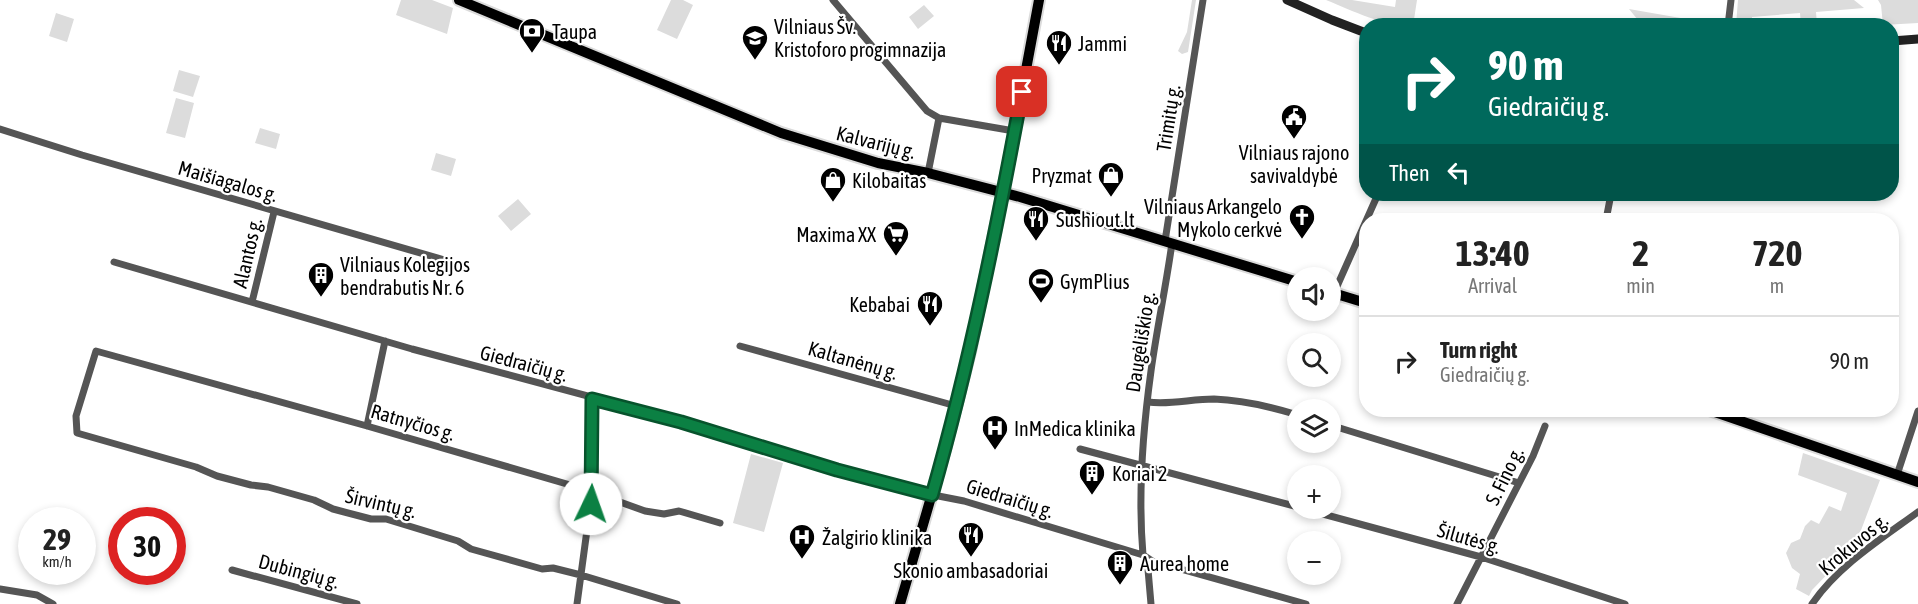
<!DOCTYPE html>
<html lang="en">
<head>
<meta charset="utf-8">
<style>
	:root { --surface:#fff; --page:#f6f6f6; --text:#222; --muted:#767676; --line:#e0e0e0 }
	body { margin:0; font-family:"Asap Condensed",sans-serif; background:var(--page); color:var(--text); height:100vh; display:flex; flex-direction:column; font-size:22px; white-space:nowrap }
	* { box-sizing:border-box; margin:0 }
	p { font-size:20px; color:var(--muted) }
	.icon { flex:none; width:33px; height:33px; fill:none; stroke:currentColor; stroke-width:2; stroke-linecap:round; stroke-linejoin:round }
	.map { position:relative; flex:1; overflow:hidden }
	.panel { position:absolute; left:1359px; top:213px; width:540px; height:204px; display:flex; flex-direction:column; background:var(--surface); border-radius:24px; box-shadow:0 3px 9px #0003 }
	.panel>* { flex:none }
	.hud { position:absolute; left:1359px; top:18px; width:540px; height:183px; border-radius:24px; box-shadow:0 3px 9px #0003; background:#00695c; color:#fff; overflow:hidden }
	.controls { position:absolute; left:1287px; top:267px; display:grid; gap:12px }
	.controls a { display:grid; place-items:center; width:54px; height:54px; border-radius:50%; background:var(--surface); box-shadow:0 3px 9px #0003; font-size:30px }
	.speed { position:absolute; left:18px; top:507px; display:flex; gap:12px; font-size:30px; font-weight:700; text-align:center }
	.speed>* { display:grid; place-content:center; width:78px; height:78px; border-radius:50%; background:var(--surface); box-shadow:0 3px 9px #0003; line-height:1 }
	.speed small { font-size:15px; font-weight:400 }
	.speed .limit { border:9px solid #d22; background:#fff; color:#111 }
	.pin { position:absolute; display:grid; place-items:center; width:51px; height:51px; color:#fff; margin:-26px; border-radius:12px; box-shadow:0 3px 9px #0006 }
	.me { position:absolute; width:66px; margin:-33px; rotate:3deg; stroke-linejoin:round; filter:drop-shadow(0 0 4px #0008) }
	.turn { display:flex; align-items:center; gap:21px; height:126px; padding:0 30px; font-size:27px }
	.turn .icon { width:78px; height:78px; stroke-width:2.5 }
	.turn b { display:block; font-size:42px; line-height:51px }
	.then { display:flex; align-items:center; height:57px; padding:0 30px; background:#0003; gap:12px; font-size:22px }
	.eta { display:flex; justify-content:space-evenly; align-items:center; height:102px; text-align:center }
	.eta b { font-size:36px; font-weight:700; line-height:42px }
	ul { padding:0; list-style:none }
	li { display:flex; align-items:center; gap:18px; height:90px; padding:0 30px; border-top:2px solid var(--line) }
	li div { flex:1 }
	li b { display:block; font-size:22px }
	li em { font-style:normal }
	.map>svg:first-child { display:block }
	.green { fill:#dcdcdc }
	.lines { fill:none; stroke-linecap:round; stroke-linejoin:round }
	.primary-casing { stroke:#dbdbdb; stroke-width:14 }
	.street { stroke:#555; stroke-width:7 }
	.secondary { stroke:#222; stroke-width:9 }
	.primary { stroke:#000; stroke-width:10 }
	.route-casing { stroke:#07532c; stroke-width:15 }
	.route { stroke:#0b8043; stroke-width:10 }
	.labels { text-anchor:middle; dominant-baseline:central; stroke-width:4.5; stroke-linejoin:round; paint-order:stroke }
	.poi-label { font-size:20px; fill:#000; stroke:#fff; text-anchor:start }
	.street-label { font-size:20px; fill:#000; stroke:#fff }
</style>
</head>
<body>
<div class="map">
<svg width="1918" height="604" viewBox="0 0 1918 604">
	<rect width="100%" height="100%" fill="#fff"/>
	<path class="green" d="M401,0h31l21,8 -6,26 -51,-19z
		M671,0h12l10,5 -16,34 -20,-9z
		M1192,0h4l-8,52 -6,2 -4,-3 9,-19z
		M1326,0h26l43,7 1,-7h21l-4,26c-30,0 -60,-15 -87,-26z
		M1738,0h116l10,8 -48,4 1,13h-16l-1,-12 -48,4v8h-16z
		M1878,0h40v23l-35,2 -2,-20z
		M924,5l10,11 -16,13 -9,-12z
		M1629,9l86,15v1h-73z
		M56,13l18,6 -7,23 -18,-6z
		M179,70l21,6 -7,21 -20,-6z
		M176,98l18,5 -9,35 -19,-5z
		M260,128l20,6 -4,15 -21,-6z
		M436,153l20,6 -5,17 -20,-6z
		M518,199l13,15 -20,17 -13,-15z
		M1803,453l77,27 -28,74 -9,4 -31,32 -3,6 -13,-7 4,-15 -8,-6 -6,-15 5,-10 9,-4 5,-13 6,-6 8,4 10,-18 12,5 6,-18 -49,-18z
		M751,454l32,9 -19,69 -31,-9z"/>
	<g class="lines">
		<g class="primary-casing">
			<path id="primary" d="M459,0l322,133 97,30 50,10 92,24 278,85
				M1330,292l36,11
				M1709,410l209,72
				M900,604l45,-155 25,-97 39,-191 30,-161"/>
		</g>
		<path class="street" d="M833,0l94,111 12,7 75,13
			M1728,26l3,-26
			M0,129l82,26 366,106
			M928,173l11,-55
			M1606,220l5,-26
			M1165,241l38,-241
			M114,262l298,87 269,72 192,59 45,12 46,9 179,54 9,6 154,43
			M1334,293l44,-99
			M252,302l22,-90
			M740,346l216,60
			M1148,402c22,3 43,-3 66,-3 27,1 58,8 84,16
			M1330,425l189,58
			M367,426l18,-85
			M1080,449l218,58
			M1897,475l21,-64
			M1301,508l180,49 144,47
			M1143,555c-5,-58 0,-126 8,-184 6,-43 15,-85 21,-128
			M1147,558l4,46
			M232,570l125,34
			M0,589l37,6 16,9
			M577,604l15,-111v-94
			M677,604l-96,-29 -28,-7 -11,1 -71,-20 -13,-8 -72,-22h-15l-38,-10 -19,-9 -46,-13 -17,-2 -34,-9 -21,-9 -119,-34 -1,-17 20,-65 271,75 217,63 61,22 19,3 15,-3 41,12
			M1457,604l76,-148 12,-30
			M1812,604c26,-38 69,-65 106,-92"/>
		<path class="secondary" d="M1287,0l45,20 34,13
			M1892,41l26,-2"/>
		<use href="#primary" class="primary"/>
	</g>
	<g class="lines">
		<g class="route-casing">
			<path id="route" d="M591,504l1,-105 89,23 156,48 95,25c38,-133 65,-268 90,-403"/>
		</g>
		<use href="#route" class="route"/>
	</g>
	<defs>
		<g id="bank-pin" transform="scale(1.35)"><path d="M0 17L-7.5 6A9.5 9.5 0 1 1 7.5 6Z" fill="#000" stroke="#fff"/><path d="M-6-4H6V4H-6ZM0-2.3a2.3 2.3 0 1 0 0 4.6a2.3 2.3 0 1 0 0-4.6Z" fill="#fff"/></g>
		<g id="school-pin" transform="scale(1.35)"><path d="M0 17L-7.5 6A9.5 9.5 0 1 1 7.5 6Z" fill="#000" stroke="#fff"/><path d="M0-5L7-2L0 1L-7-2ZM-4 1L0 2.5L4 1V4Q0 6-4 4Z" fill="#fff"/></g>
		<g id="restaurant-pin" transform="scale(1.35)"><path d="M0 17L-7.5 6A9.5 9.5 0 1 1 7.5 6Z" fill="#000" stroke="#fff"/><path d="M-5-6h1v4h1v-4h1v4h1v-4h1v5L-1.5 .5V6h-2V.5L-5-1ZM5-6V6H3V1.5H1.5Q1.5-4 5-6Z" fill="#fff"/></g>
		<g id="civic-pin" transform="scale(1.35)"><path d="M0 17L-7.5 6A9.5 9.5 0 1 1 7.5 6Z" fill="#000" stroke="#fff"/><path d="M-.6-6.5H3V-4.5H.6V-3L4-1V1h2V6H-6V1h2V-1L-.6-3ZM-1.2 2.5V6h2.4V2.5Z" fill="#fff"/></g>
		<g id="shop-pin" transform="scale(1.35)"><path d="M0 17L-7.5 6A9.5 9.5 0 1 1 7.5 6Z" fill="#000" stroke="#fff"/><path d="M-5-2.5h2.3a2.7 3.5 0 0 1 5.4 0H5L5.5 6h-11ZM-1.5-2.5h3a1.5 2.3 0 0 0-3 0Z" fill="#fff"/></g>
		<g id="church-pin" transform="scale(1.35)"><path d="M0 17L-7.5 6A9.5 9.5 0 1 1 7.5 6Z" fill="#000" stroke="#fff"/><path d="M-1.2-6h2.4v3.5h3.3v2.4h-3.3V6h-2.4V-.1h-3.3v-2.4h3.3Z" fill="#fff"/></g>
		<g id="supermarket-pin" transform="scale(1.35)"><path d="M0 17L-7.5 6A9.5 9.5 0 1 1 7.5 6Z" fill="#000" stroke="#fff"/><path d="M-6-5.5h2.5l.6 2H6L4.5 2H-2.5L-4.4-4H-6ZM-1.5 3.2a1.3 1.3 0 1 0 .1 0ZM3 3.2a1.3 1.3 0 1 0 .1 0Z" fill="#fff"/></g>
		<g id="building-pin" transform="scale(1.35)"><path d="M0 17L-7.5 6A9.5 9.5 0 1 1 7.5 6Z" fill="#000" stroke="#fff"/><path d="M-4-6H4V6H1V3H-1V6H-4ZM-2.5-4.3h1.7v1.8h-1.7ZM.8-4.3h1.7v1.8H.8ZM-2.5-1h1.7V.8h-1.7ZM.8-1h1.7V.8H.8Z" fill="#fff"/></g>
		<g id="stadium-pin" transform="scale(1.35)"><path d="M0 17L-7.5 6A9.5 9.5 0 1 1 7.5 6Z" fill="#000" stroke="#fff"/><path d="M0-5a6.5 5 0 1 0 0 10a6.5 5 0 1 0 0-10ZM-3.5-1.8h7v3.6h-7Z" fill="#fff"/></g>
		<g id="hospital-pin" transform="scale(1.35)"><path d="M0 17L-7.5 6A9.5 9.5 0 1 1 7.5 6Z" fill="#000" stroke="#fff"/><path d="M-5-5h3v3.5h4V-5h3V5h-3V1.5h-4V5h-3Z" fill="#fff"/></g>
	</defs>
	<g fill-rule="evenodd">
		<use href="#bank-pin" x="532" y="31"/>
		<use href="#school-pin" x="755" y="38"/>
		<use href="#restaurant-pin" x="1059" y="43"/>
		<use href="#civic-pin" x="1294" y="117"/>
		<use href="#shop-pin" x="1111" y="175"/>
		<use href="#shop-pin" x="833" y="180"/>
		<use href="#church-pin" x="1302" y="217"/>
		<use href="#restaurant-pin" x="1036" y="219"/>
		<use href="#supermarket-pin" x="896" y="234"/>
		<use href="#building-pin" x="321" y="275"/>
		<use href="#stadium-pin" x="1041" y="281"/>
		<use href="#restaurant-pin" x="930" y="304"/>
		<use href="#hospital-pin" x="995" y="428"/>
		<use href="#building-pin" x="1092" y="473"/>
		<use href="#restaurant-pin" x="971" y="535"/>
		<use href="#hospital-pin" x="802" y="537"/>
		<use href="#building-pin" x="1120" y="563"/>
	</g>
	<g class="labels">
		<g class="poi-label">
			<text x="774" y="26">Vilniaus Šv.<tspan x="774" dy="23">Kristoforo progimnazija</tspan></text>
			<text x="552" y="31">Taupa</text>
			<text x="1078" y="43">Jammi</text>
			<text x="1294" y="152" text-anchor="middle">Vilniaus rajono<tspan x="1294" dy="23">savivaldybė</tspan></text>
			<text x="1092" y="175" text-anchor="end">Pryzmat</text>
			<text x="852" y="180">Kilobaitas</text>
			<text x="1282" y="206" text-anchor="end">Vilniaus Arkangelo<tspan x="1282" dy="23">Mykolo cerkvė</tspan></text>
			<text x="1056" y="219">Sushiout.lt</text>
			<text x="876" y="234" text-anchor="end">Maxima XX</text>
			<text x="340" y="264">Vilniaus Kolegijos<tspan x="340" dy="23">bendrabutis Nr. 6</tspan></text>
			<text x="1060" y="281">GymPlius</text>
			<text x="910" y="304" text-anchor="end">Kebabai</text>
			<text x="1014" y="428">InMedica klinika</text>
			<text x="1112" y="473">Koriai 2</text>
			<text x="822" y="537">Žalgirio klinika</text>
			<text x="1140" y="563">Aurea home</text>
			<text x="971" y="570" text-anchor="middle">Skonio ambasadoriai</text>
		</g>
		<g class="street-label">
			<text transform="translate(1168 118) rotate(-81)">Trimitų g.</text>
			<text transform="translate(876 142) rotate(14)">Kalvarijų g.</text>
			<text transform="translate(228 181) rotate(16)">Maišiagalos g.</text>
			<text transform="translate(247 253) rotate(-77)">Alantos g.</text>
			<text transform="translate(1140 342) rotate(-81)">Daugėliškio g.</text>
			<text transform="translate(853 360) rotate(16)">Kaltanėnų g.</text>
			<text transform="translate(524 363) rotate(15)">Giedraičių g.</text>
			<text transform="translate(413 422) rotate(16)">Ratnyčios g.</text>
			<text transform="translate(1504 476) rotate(-64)">S. Fino g.</text>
			<text transform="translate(1010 498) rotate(17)">Giedraičių g.</text>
			<text transform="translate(381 503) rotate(13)">Širvintų g.</text>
			<text transform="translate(1469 538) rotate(16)">Šilutės g.</text>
			<text transform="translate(1853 544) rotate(-40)">Krokuvos g.</text>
			<text transform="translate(299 571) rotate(15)">Dubingių g.</text>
		</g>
	</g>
</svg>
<div class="controls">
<a><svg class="icon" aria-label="sound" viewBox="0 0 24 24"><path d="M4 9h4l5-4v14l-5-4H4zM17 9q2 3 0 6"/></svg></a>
<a><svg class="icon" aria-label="search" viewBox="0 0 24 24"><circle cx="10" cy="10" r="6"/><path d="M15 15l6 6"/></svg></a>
<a><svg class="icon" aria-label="layers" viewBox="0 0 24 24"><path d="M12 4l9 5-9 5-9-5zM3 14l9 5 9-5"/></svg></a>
<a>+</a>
<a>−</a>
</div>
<div class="speed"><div>29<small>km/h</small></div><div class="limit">30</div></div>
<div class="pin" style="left:1022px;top:92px;background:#d93025"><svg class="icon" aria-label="arrive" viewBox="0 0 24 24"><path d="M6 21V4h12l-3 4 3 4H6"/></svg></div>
<svg class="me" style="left:591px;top:504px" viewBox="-20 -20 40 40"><circle r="19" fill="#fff"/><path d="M0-13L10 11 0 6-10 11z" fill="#0b8043"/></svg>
<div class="hud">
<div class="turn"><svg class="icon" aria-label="right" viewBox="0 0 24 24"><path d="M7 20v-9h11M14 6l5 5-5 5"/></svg><div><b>90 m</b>Giedraičių g.</div></div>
<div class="then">Then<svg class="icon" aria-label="left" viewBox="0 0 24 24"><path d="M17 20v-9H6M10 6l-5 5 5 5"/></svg></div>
</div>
<section class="panel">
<div class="eta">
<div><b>13:40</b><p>Arrival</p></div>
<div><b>2</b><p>min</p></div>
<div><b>720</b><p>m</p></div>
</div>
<ul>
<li><svg class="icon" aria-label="right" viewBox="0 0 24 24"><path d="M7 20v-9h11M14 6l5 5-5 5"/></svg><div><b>Turn right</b><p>Giedraičių g.</p></div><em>90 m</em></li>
</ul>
</section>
</div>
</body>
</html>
